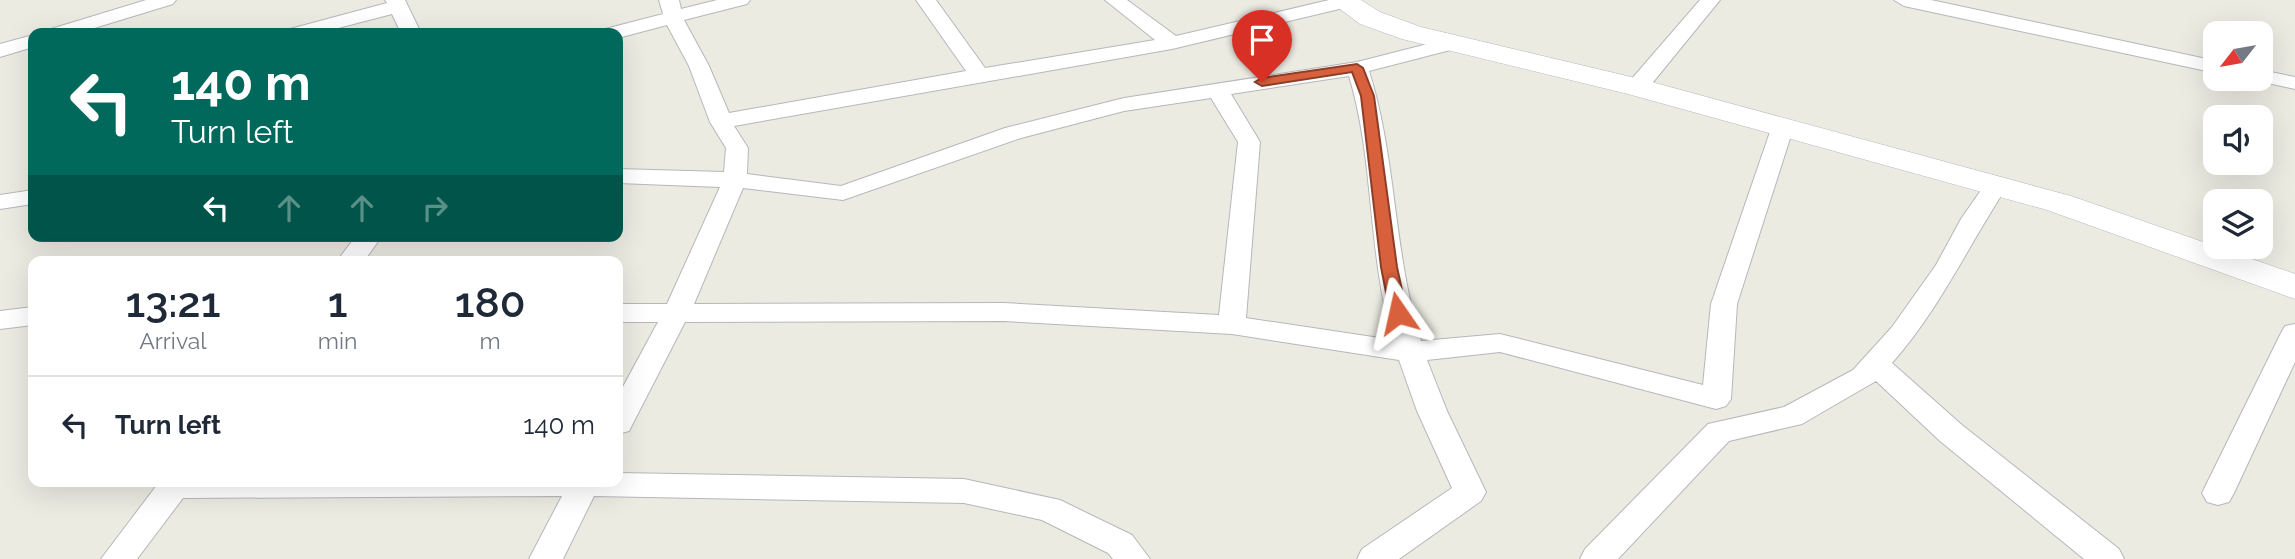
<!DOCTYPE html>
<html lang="en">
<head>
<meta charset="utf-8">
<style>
	:root { --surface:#fff; --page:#f2f2f3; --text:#1f2937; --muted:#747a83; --line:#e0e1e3 }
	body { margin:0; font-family:Raleway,sans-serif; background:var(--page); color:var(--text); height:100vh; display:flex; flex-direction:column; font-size:26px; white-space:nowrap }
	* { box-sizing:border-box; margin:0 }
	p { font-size:23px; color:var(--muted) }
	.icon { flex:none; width:38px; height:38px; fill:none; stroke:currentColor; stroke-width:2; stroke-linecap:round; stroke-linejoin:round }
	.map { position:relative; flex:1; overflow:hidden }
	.side { position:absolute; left:28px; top:256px; width:595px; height:231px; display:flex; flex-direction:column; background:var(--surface); border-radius:14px; box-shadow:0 7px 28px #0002 }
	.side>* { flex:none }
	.guide { position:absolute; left:28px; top:28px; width:595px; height:214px; border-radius:14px; box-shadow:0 7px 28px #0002; background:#00695c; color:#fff; overflow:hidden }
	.needle { width:46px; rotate:239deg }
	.tools { position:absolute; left:2203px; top:21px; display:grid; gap:14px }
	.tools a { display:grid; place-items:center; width:70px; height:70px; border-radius:14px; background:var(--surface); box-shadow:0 7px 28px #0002; font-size:35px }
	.pin { position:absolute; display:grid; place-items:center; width:60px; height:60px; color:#fff; margin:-72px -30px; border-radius:50% 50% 50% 0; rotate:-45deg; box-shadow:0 0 7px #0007 }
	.pin .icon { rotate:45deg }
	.me { position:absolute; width:77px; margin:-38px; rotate:349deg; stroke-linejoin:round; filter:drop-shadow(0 0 5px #0008) }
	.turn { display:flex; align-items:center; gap:24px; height:147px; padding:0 28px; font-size:32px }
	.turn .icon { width:91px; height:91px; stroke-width:2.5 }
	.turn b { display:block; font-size:49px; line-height:60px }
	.lanes { display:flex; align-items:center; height:66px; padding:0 28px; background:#0003; justify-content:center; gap:35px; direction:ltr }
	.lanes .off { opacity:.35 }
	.eta { display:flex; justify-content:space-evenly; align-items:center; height:119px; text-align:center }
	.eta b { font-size:42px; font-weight:600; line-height:49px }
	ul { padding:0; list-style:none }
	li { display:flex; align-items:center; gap:21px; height:98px; padding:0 28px; border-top:2px solid var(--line) }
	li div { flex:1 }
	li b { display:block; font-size:26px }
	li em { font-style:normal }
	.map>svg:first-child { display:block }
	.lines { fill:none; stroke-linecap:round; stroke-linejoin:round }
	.street-casing { stroke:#b5b7bb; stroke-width:2 }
	.secondary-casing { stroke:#b6b8bd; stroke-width:1 }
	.street { fill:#fff; fill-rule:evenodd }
	.secondary { fill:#fff; fill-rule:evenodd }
	.route { fill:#d8603c; stroke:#8c3e27; stroke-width:2 }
</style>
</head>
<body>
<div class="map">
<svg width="2295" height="559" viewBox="0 0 2295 559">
	<rect width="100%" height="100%" fill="#ecebe2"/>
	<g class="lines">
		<g class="street-casing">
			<path id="street" d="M146,0h30l-3,4 -95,29h-30l3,-4z
				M385,0h20l16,33h-20l-9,-19 -73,19h-32l3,-4 97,-26z
				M659,0h20l2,9 36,-9h33l-3,4 -63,16 25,46 20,47 237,-42 -50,-71h20l49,68 170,-28 -50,-40h22l49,36 153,-36 26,2 -3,4 -180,43 -438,77 14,22 -1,26 94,12 164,-58 119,-30 233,-36 98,-25 7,2 3,4 -3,4 -93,24c28,88 24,182 52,270l79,-7 203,51 8,-81 61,-178 3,-5h16l3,5 -57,178 -6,95 -5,7 -10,3 -216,-57 -73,8 20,51 39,81 -5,9 -82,58h-42l5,-10 90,-61 -35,-77 -18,-51 -167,-26 -228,-13 -319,1 -56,109 -11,3v-38l40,-74h-40v-18h49l53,-117 -102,-4v-14l106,3 2,-24 -16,-26 -21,-56 -22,-41 -49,13v-5h-16l3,-4 58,-15zM1349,76c26,86 18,177 44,264l-147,-22 14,-176 -29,-48zM1211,98l27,44 -19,173 -215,-12 -310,1 49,-116 100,12 178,-62 103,-27z
				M1700,0h20l-75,92h-16l-3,-5 3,-5z
				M1894,0h37l285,61v12l-312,-67z
				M33,35v12l-33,10v-13z
				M2261,70l34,7v12l-41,-9 7,-1z
				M1996,178l8,2 4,5c-39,59 -68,124 -116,178l70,62 157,124 5,10h-40l-144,-118 -64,-60 -74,43 -73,17 -111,118h-38l5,-10 123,-125 76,-17 69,-37 39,-43 44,-62 25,-46 27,-39z
				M33,190v14l-33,5v-14z
				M356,236h26l-18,25h-27z
				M33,307v18l-33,4v-18z
				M2295,324v38l-61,131 -5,9 -11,3 -11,-3 -5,-9 79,-160 4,-7z
				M618,473l346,6 96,21 72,35 18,24h-37l-5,-6 -66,-33 -78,-17 -370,-7 -31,63h-34l33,-63 -379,2 -46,61h-36l59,-78h458z"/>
		</g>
		<g class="secondary-casing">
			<path id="secondary" d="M1328,0h33l19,12 41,15 227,54 423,115 224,78v25l-248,-89 -419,-116 -226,-55 -42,-15z"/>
		</g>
		<use href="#street" class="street"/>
		<use href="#secondary" class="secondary"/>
	</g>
	<path class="route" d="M1357,64l6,4 11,28 23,171 10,46 -9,6 -8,-6 -9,-46 -20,-171 -9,-24 -90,14 -7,-4 7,-4z"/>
</svg>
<div class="tools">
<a><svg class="needle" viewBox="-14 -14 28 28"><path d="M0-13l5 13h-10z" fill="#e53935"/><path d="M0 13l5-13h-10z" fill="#747a83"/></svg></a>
<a><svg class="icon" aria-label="sound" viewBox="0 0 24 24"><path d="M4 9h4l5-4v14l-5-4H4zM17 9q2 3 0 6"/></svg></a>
<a><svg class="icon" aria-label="layers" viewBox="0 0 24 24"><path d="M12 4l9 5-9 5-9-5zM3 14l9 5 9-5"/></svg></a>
</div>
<div class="pin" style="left:1262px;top:82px;background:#d93025"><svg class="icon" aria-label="arrive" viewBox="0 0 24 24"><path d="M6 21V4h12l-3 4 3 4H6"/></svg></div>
<svg class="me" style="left:1398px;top:313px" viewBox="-20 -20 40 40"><path d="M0-17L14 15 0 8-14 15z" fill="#d8603c" stroke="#fff" stroke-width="4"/></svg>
<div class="guide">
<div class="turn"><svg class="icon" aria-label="left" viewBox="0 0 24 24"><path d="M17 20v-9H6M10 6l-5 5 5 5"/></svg><div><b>140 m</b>Turn left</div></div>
<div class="lanes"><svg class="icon" aria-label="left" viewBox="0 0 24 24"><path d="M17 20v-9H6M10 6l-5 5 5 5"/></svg><svg class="icon off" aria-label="ahead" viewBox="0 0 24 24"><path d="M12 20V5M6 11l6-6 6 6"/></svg><svg class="icon off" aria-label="ahead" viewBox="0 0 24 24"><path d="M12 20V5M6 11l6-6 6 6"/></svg><svg class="icon off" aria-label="right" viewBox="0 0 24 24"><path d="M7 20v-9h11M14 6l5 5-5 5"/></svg></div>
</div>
<section class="side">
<div class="eta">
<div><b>13:21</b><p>Arrival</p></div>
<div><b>1</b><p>min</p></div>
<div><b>180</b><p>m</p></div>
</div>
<ul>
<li><svg class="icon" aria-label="left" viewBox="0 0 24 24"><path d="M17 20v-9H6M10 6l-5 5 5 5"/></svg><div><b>Turn left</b></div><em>140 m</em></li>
</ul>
</section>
</div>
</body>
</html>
